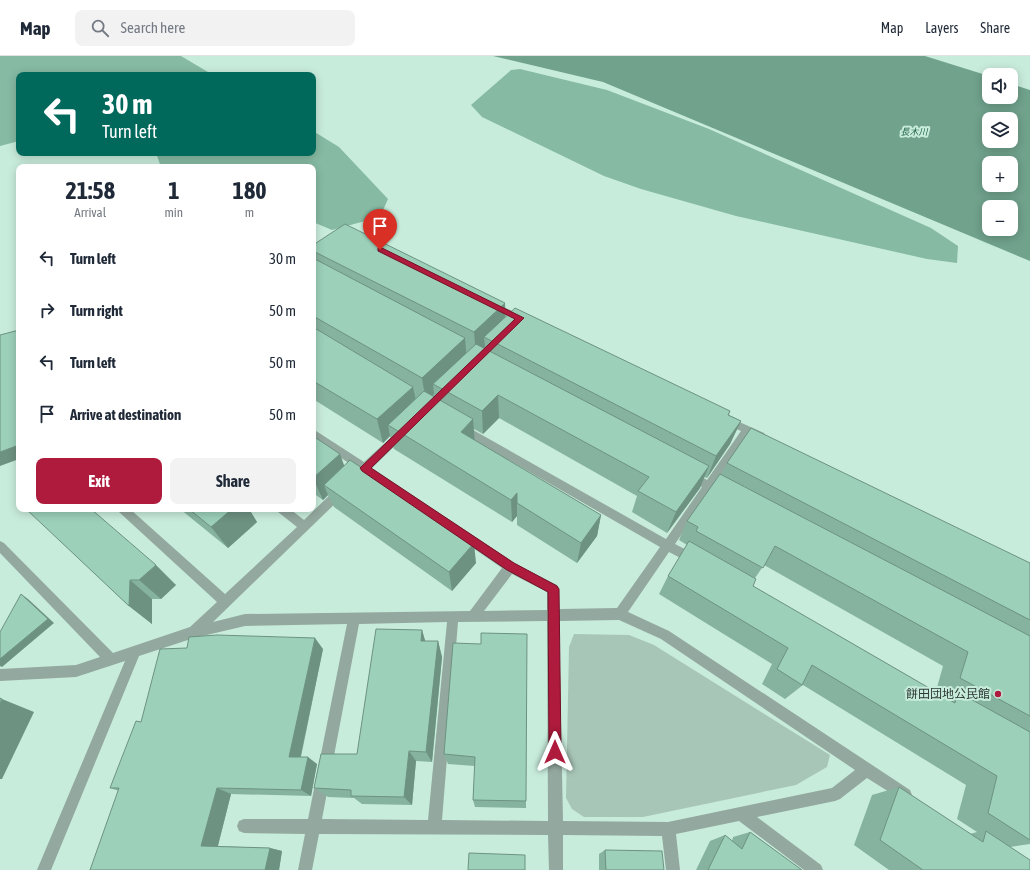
<!DOCTYPE html>
<html lang="en">
<head>
<meta charset="utf-8">
<style>
	:root { --surface:#fff; --page:#f2f2f3; --text:#1f2937; --muted:#747a83; --line:#e0e1e3; --accent:#af1b3c }
	body { margin:0; font-family:"Asap Condensed","Noto Sans JP",sans-serif; background:var(--page); color:var(--text); height:100vh; display:flex; flex-direction:column; font-size:15px; white-space:nowrap }
	* { box-sizing:border-box; margin:0 }
	p { font-size:13px; color:var(--muted) }
	.icon { flex:none; width:22px; height:22px; fill:none; stroke:currentColor; stroke-width:2; stroke-linecap:round; stroke-linejoin:round }
	.map { position:relative; flex:1; overflow:hidden }
	.details { position:absolute; left:16px; top:108px; width:300px; height:348px; display:flex; flex-direction:column; background:var(--surface); border-radius:8px; box-shadow:0 2px 10px #0003 }
	.details>* { flex:none }
	.banner { position:absolute; left:16px; top:16px; width:300px; height:84px; border-radius:8px; box-shadow:0 2px 10px #0003; background:#00695c; color:#fff; overflow:hidden }
	.buttons { position:absolute; left:982px; top:12px; display:grid; gap:8px }
	.buttons a { display:grid; place-items:center; width:36px; height:36px; border-radius:8px; background:var(--surface); box-shadow:0 2px 10px #0003; font-size:20px }
	.pin { position:absolute; display:grid; place-items:center; width:34px; height:34px; color:#fff; margin:-41px -17px; border-radius:50% 50% 50% 0; rotate:-45deg; box-shadow:0 0 4px #0007 }
	.pin .icon { rotate:45deg }
	.me { position:absolute; width:44px; margin:-22px; rotate:0deg; stroke-linejoin:round; filter:drop-shadow(0 0 3px #0008) }
	.turn { display:flex; align-items:center; gap:14px; height:84px; padding:0 20px; font-size:18px }
	.turn .icon { width:52px; height:52px; stroke-width:2.5 }
	.turn b { display:block; font-size:28px; line-height:34px }
	.eta { display:flex; justify-content:space-evenly; align-items:center; height:68px; text-align:center }
	.eta b { font-size:24px; font-weight:700; line-height:28px }
	.cta { display:flex; gap:8px; margin-top:auto; padding:8px 20px }
	.cta a { flex:1; height:46px; border-radius:8px; background:var(--accent); color:#fff; font-size:16px; font-weight:700; line-height:46px; text-align:center }
	.cta a+a { background:var(--page); color:var(--text) }
	ul { padding:0; list-style:none }
	li { display:flex; align-items:center; gap:12px; height:52px; padding:0 20px }
	li div { flex:1 }
	li b { display:block; font-size:15px }
	li em { font-style:normal }
	header { display:flex; align-items:center; gap:24px; box-sizing:border-box; height:56px; padding:0 20px; background:var(--surface); border-bottom:1px solid var(--line) }
	header strong { font-size:19px }
	nav { display:flex; gap:22px; margin-inline-start:auto; font-size:14px }
	.search { width:280px; height:36px; background:var(--page); display:flex; align-items:center; gap:10px; box-sizing:border-box; padding:0 14px; border-radius:8px; color:var(--muted); font-size:15px }
	.map>svg:first-child { display:block }
	.green { fill:#a8c6b8 }
	.forest { fill:#86baa3 }
	.water { fill:#70a28c; fill-rule:evenodd }
	.lines { fill:none; stroke-linecap:round; stroke-linejoin:round }
	.street { fill:#93a89e; fill-rule:evenodd }
	.wall { fill:#86b39f; fill-rule:evenodd }
	.shaded-wall { fill:#6d9282 }
	.building { fill:#9cd0b9; stroke:#6d9282 }
	.route { fill:#af1b3c; stroke:#721227 }
	.poi-dot { fill:#af1b3c; stroke:#c8ecdc; stroke-width:1.5 }
	.labels { text-anchor:middle; dominant-baseline:central; stroke-width:4; stroke-linejoin:round; paint-order:stroke }
	.far-water-label { font-size:9px; font-style:italic; fill:#1f5e47; stroke:#c8ecdc }
	.near-poi-label { font-size:12px; fill:#2c3a34; stroke:#c8ecdc; text-anchor:end }
</style>
</head>
<body>
<header>
<strong>Map</strong>
<div class="search"><svg class="icon" aria-label="search" viewBox="0 0 24 24"><circle cx="10" cy="10" r="6"/><path d="M15 15l6 6"/></svg>Search here</div>
<nav><a>Map</a><a>Layers</a><a>Share</a></nav>
</header>
<div class="map">
<svg width="1030" height="814" viewBox="0 0 1030 814">
	<rect width="100%" height="100%" fill="#c8ecdc"/>
	<path class="green" d="M574,578l55,1 25,10 176,110 -3,12 -31,18 -153,32h-59l-12,-8 -6,-11 3,-151z"/>
	<path class="forest" d="M0,0h181l32,19h-194v66l-19,5z
		M520,13l87,21 102,39 222,99 27,18 -1,17 -30,-4 -191,-43 -95,-27 -37,-13 -122,-59 -11,-12 40,-35z
		M313,75l26,16 49,52 -8,18 -48,13 -19,-8v-55h-152l-5,-14h157z"/>
	<path class="water" d="M493,0h432l64,20v21h22v-13l19,6v171l-427,-179zM989,63h22v22h-22zM989,107h22v22h-22zM989,151h22v22h-22z"/>
	<g class="lines">
		<path class="street" d="M493,246l32,15 1,2 -1,2h-6l-29,-14v-4z
			M726,360l38,17 2,3 -2,3 -3,1 -12,-5 -34,49 11,6 1,3 -1,3 -4,1 -12,-5 -35,52 21,11 2,4 -2,4 -4,1 -23,-12 -41,60 41,19 241,159 2,5 -2,5 -5,2 -38,-24 -27,21 -5,2 -78,16 64,48 2,5h-19l-65,-49 -63,13 4,36h-14l-4,-34 -99,-1v35h-14l-1,-35 -229,-1 -7,36h-14l7,-36 -61,-1 -5,-2 -2,-5 2,-5 5,-2h64l39,-195 -102,2 -51,12 -55,18 -88,214h-14l88,-209 -49,16 -76,4v-12l76,-4 24,-8 -100,-104v-12l4,2 109,110 77,-26 27,-25 -98,-90 -1,-3h12l95,85 72,-67 -19,-15 -1,-3h13l14,11 32,-31 4,-1 4,1 1,3 -1,3 -131,127 32,-8 225,-3 32,-43 -137,-94c-5,4 -8,9 -15,7l-1,-3 8,-9 -44,-31v-9l51,33 35,-32h6l2,3 -2,3 -33,32 142,95 43,22 2,4v20l58,-1 43,-61 -200,-115 -2,-3 2,-3h6l200,113 36,-52 -16,-8 -1,-3 1,-3c7,-2 15,4 21,7l34,-49 -18,-8 -2,-3zM512,518l35,18v18l-63,1zM619,564l42,19 194,131 -23,18 -164,34 -105,-1 -4,-200zM547,565l1,200 -106,-1 16,-198zM447,566l-19,198 -106,-1 37,-195z"/>
	</g>
	<path class="wall" d="M313,189l193,72 224,94 -1,4 12,6 -11,23 -23,34 -3,-1 -4,11 -33,45 -35,-21 5,-16 -138,-78 -16,16 -9,-5 1,11 126,75 -4,21 -20,27 -60,-38v-9l-5,6 -118,-73 -4,-13 -7,7 -70,-44z
		M313,380l31,30 132,97 -24,28 -118,-84 -6,-12 -5,5 -10,-7z
		M727,407l303,100v281l-20,3 20,23h-141l-35,-25 18,-50 27,-8 71,47 7,-2 -20,-13 9,-34 -163,-100 -18,14 -23,-15 10,-20 -113,-70 9,-18 19,-31 -8,-5 8,-19 34,-46zM764,509l179,101 -7,25 11,6 -1,1 -193,-112 2,-8z
		M27,453l149,76 -15,14h-9v25l-23,-18z
		M180,453h69l8,13 -29,26z
		M422,574l3,11h13l4,16 -10,105 -16,-1 -4,44 -50,-1 -8,-6 -26,-1 -14,-9 43,-34z
		M453,587l73,158v7l-51,-1 -2,-7 2,-34 -27,-2 -4,-10z
		M323,593l-22,108 16,7 -6,32 -80,-2 -13,52 52,2 12,3 -3,19h-189l29,-79 -9,-3 31,-66z
		M750,776l52,38h-106l14,-29 15,-6 7,6 1,-4z
		M605,794l59,20h-65v-16z"/>
	<path class="shaded-wall" d="M505,247l1,24 -22,10 1,10 -9,8 -2,-23z
		M465,282l2,24 -34,22 1,10 -8,8 -4,-24z
		M413,331l5,23 -30,15 2,11 -7,7 -6,-24z
		M498,339l1,23 -16,16 -1,-23z
		M473,363l2,24 -14,-11z
		M741,365l-11,23 -23,34 9,-22z
		M19,389v14l-19,7v-14z
		M340,398l8,22 -24,9 4,10 -5,5 -10,-22z
		M709,410l-9,22 -33,45 9,-21z
		M517,437v23l-5,6 -1,-22z
		M232,453h17l8,13 -29,26 -17,-21z
		M601,459l-4,21 -20,27 4,-20z
		M474,487l2,20 -24,28 -3,-19z
		M156,509l20,20 -15,14 -22,-19z
		M130,524l22,19v25l-23,-18z
		M21,538l7,5 26,24 -52,44 -2,-1v-7z
		M422,574l5,17 -6,-6z
		M315,582l8,11 -24,115 -10,-7z
		M438,585l4,16 -10,105 -6,-10z
		M2,643l32,13 -32,67h-2v-75z
		M409,695l7,10 -4,44 -8,-8z
		M308,701l9,7 -6,32 -10,-6z
		M217,732l14,6 -14,55 -16,-3z
		M270,792l12,3 -3,19h-14z"/>
	<path class="building" d="M345,168l160,79 -31,29 -161,-81v-6z
		M313,202l152,80 -43,40 -109,-62z
		M515,252l215,103 -2,4 13,6 -25,35 -232,-119z
		M313,271l100,60 -36,32 -64,-38z
		M19,274v115l-19,7v-117z
		M476,288l233,122 -33,46 -38,-21 11,-14 -151,-82 -16,16 -49,-27z
		M424,335l49,28 -12,13 140,83 -20,28 -64,-40v-10l-6,7 -123,-75z
		M751,372l279,135v57l-303,-157z
		M313,380l27,18 -27,24z
		M350,404l124,83 -25,29 -125,-87z
		M720,418l310,162v80l-70,-38 8,-26 -193,-106 -12,22 -67,-37 2,-4 -11,-6z
		M26,453h65l65,56 -17,15h-9l-1,26z
		M189,453h43l-21,18z
		M689,485l67,38 -3,7 202,117 3,-11 72,40v108l-42,-27 9,-37 -185,-111 -10,20 -25,-16 11,-21 -120,-72z
		M21,538l27,25 -48,40v-27z
		M376,573l46,1 -1,11h17l-12,111 -17,-1 -5,46 -53,-1v-6l-37,-2 7,-34h36z
		M481,577l46,1 -1,167 -53,-1 2,-43 -31,-3 9,-111 28,1z
		M217,579l98,3 -26,119h19l-7,33 -84,-2 -16,58 69,2 -5,22h-175l29,-82h-9l26,-67 5,1 19,-73 27,-1 2,-11z
		M0,642l2,1 -2,5z
		M899,731l84,55 3,-11 44,29v10h-107l-43,-30z
		M750,776l52,38h-94l17,-35 17,14z
		M605,794l57,1 2,19h-58z
		M469,797l56,2v15h-57z"/>
	<path class="route" d="M378,192h4l142,70 -153,150 143,95 43,23 2,3 2,163 -2,5 -4,1 -4,-1 -2,-5 -1,-160 -41,-22 -145,-99 -2,-3 155,-149 -137,-68z"/>
	<circle class="poi-dot" cx="998" cy="638" r="4"/>
	<g class="labels">
		<g class="far-water-label">
			<text x="914" y="76">長木川</text>
		</g>
		<g class="near-poi-label">
			<text x="990" y="638">餅田団地公民館</text>
		</g>
	</g>
</svg>
<div class="buttons">
<a><svg class="icon" aria-label="sound" viewBox="0 0 24 24"><path d="M4 9h4l5-4v14l-5-4H4zM17 9q2 3 0 6"/></svg></a>
<a><svg class="icon" aria-label="layers" viewBox="0 0 24 24"><path d="M12 4l9 5-9 5-9-5zM3 14l9 5 9-5"/></svg></a>
<a>+</a>
<a>−</a>
</div>
<div class="pin" style="left:380px;top:194px;background:#d93025"><svg class="icon" aria-label="arrive" viewBox="0 0 24 24"><path d="M6 21V4h12l-3 4 3 4H6"/></svg></div>
<svg class="me" style="left:555px;top:696px" viewBox="-20 -20 40 40"><path d="M0-17L14 15 0 8-14 15z" fill="#af1b3c" stroke="#fff" stroke-width="4"/></svg>
<div class="banner">
<div class="turn"><svg class="icon" aria-label="left" viewBox="0 0 24 24"><path d="M17 20v-9H6M10 6l-5 5 5 5"/></svg><div><b>30 m</b>Turn left</div></div>
</div>
<section class="details">
<div class="eta">
<div><b>21:58</b><p>Arrival</p></div>
<div><b>1</b><p>min</p></div>
<div><b>180</b><p>m</p></div>
</div>
<ul>
<li><svg class="icon" aria-label="left" viewBox="0 0 24 24"><path d="M17 20v-9H6M10 6l-5 5 5 5"/></svg><div><b>Turn left</b></div><em>30 m</em></li>
<li><svg class="icon" aria-label="right" viewBox="0 0 24 24"><path d="M7 20v-9h11M14 6l5 5-5 5"/></svg><div><b>Turn right</b></div><em>50 m</em></li>
<li><svg class="icon" aria-label="left" viewBox="0 0 24 24"><path d="M17 20v-9H6M10 6l-5 5 5 5"/></svg><div><b>Turn left</b></div><em>50 m</em></li>
<li><svg class="icon" aria-label="arrive" viewBox="0 0 24 24"><path d="M6 21V4h12l-3 4 3 4H6"/></svg><div><b>Arrive at destination</b></div><em>50 m</em></li>
</ul>
<div class="cta"><a>Exit</a><a>Share</a></div>
</section>
</div>
</body>
</html>
